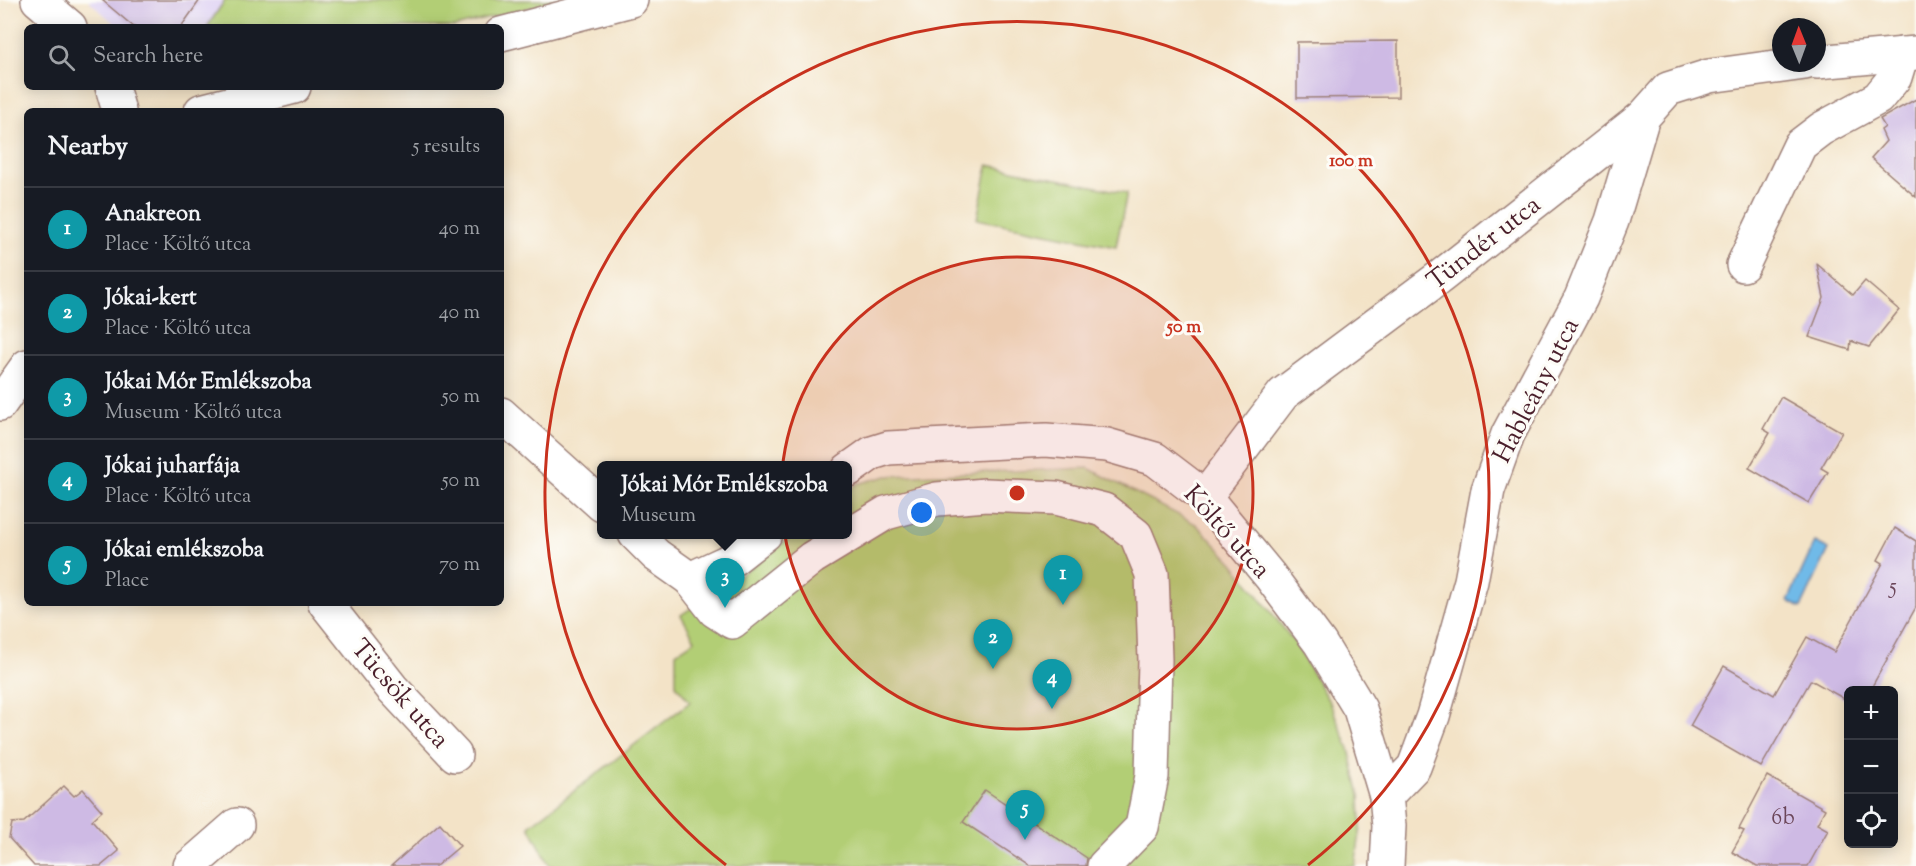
<!DOCTYPE html>
<html lang="en">
<head>
<meta charset="utf-8">
<style>
  body { margin:0; font-family:"Sorts Mill Goudy",serif; background:#242831; color:#f1f3f6 }
  .controls { position:absolute; right:18px; bottom:18px; display:grid; overflow:hidden; border-radius:9px; box-shadow:0 3px 15px #0003 }
  .controls button { width:54px; height:54px; display:grid; place-items:center; padding:0; border:0; border-bottom:2px solid #363941; background:#171b24; color:#f1f3f6; font:30px sans-serif }
  .compass { position:absolute; left:1772px; top:18px; width:54px; height:54px; border-radius:50%; background:#171b24; box-shadow:0 3px 15px #0003; rotate:359deg }
  .you { position:absolute; left:922px; top:513px; width:21px; height:21px; margin:-15px; border:4px solid #fff; border-radius:50%; background:#1a73e8; box-shadow:0 0 0 9px #1a73e833 }
  .badge { display:grid; place-items:center; width:39px; height:39px; border-radius:50%; background:#c8321e; color:#fff; font-size:20px; font-weight:700 }
  .pin { position:absolute; translate:-50% -50px; filter:drop-shadow(0 2px 3px #0008) }
  .pin::after { content:''; position:absolute; top:32px; width:21px; height:18px; background:inherit; clip-path:polygon(0 0,100% 0,50% 100%) }
  .popup { position:absolute; left:597px; top:461px; width:255px; height:78px; box-sizing:border-box; display:grid; place-content:center; border-radius:9px; background:#171b24; filter:drop-shadow(0 2px 4px #0005); font-size:20px; white-space:nowrap; color:#9ea1a6 }
  .popup b { font-size:22px; color:#f1f3f6 }
  .popup::after { content:''; position:absolute; left:50%; top:100%; margin-left:-12px; border:12px solid transparent; border-top-color:#171b24 }
  .list { margin:0; padding:0; list-style:none }
  h2 { display:flex; justify-content:space-between; align-items:center; height:78px; margin:0; padding:0 24px; font-size:26px }
  h2 small { font-size:20px; font-weight:400; color:#9ea1a6 }
  .list li { display:grid; grid-template-columns:39px 1fr auto; gap:18px; align-items:center; box-sizing:border-box; height:84px; padding:0 24px; border-top:2px solid #363941 }
  .list b { display:block; font-size:22px; white-space:nowrap }
  .list p { margin:0; font-size:20px; white-space:nowrap; color:#9ea1a6 }
  .list em { font-size:20px; font-style:normal; color:#9ea1a6 }
  .icon { flex:none; width:33px; height:33px; fill:none; stroke:currentColor; stroke-width:2; stroke-linecap:round; stroke-linejoin:round }
  .map { position:relative; flex:none; width:1916px; height:866px; overflow:hidden }
  .search { position:absolute; background:#171b24; box-shadow:0 3px 15px #0003; left:24px; top:24px; width:480px; height:66px; display:flex; align-items:center; gap:15px; box-sizing:border-box; padding:0 21px; border-radius:9px; color:#9ea1a6; font-size:22px }
  .panel { position:absolute; background:#171b24; box-shadow:0 3px 15px #0003; left:24px; top:108px; width:480px; height:498px; border-radius:9px }
  .map>svg:first-child { display:block }
  .built { fill:#e0d4f4 }
  .green { fill:#b2ce74; stroke:#7e7650; stroke-width:1.5 }
  .water { fill:#6fbae8; stroke:#5c6c8a; stroke-width:1.5 }
  .building { fill:#cebae4 }
  .lines { fill:none; stroke-linecap:round; stroke-linejoin:round }
  .minor-casing { stroke:#9e8179; stroke-width:36 }
  .minor { stroke:#fff; stroke-width:33 }
  .ring { fill:none; stroke:#c8321e; stroke-width:3 }
  .labels { text-anchor:middle; stroke-width:6; stroke-linejoin:round; paint-order:stroke }
  .number-label { font-size:22px; fill:#6b4659 }
  .street-label { font-size:26px; fill:#4a1f2b; stroke:#fdfcf7 }
  .centre { fill:#c8321e; stroke:#fdfcf7; stroke-width:3 }
  .ring-label { font-size:18px; text-anchor:middle; font-weight:bold; fill:#c8321e; stroke:#fdfcf7; stroke-width:6; stroke-linejoin:round; paint-order:stroke }
</style>
</head>
<body>
<div class="map">
<svg width="1916" height="866" viewBox="0 0 1916 866">
  <rect width="100%" height="100%" fill="#fdfcf7"/>
  <filter id="ink" filterUnits="userSpaceOnUse"><feTurbulence type="fractalNoise" baseFrequency=".0167" numOctaves="2"/><feDisplacementMap in="SourceGraphic" scale="12" xChannelSelector="R" yChannelSelector="G"/><feConvolveMatrix kernelMatrix="1 2 1 2 8 2 1 2 1" color-interpolation-filters="sRGB"/></filter>
  <filter id="wash" filterUnits="userSpaceOnUse"><feTurbulence type="fractalNoise" baseFrequency=".008" numOctaves="4" result="noise"/><feDisplacementMap in="SourceGraphic" scale="24" xChannelSelector="R" yChannelSelector="G"/><feGaussianBlur stdDeviation="1.35" result="paint"/><feColorMatrix in="noise" values="0 0 0 0 0 0 0 0 0 0 0 0 0 0 0 0 0 1.4 0 .05"/><feComposite in="paint" operator="in"/></filter>
  <g filter="url(#wash)">
    <rect width="100%" height="100%" fill="#f3e3c7"/>
    <polygon class="built" points="88,0 225,0 207,27 118,27"/>
    <g class="green">
      <polygon points="225,0 559,0 455,27 207,27"/>
      <polygon points="988,165 1127,193 1116,247 977,219"/>
      <polygon points="1088,468 1196,524 1233,563 1295,643 1331,705 1349,749 1360,795 1361,827 1355,866 550,866 529,826 690,702 676,685 676,653 695,640 681,615 752,567 793,535 848,534 848,491 857,484 887,476"/>
    </g>
    <polygon class="water" points="1815,542 1829,549 1801,608 1788,601"/>
    <g id="blocks">
      <g class="building">
        <polygon points="102,0 200,0 181,27 134,27"/>
        <polygon points="1398,41 1398,97 1297,98 1297,42"/>
        <polygon points="1916,99 1916,197 1871,158 1886,141 1881,130 1885,127 1880,119"/>
        <polygon points="1817,264 1853,295 1865,281 1899,310 1869,347 1851,341 1850,350 1809,337 1824,298"/>
        <polygon points="1781,397 1842,432 1821,468 1828,472 1809,503 1749,468 1770,433 1763,429"/>
        <polygon points="1895,528 1916,541 1916,607 1870,690 1848,690 1848,701 1811,680 1761,767 1690,726 1724,666 1774,695 1807,637 1834,652 1883,563 1878,560"/>
        <polygon points="1767,776 1825,809 1817,824 1828,830 1808,866 1757,866 1732,852 1744,831 1739,829"/>
        <polygon points="64,786 74,796 83,789 102,811 92,820 119,851 101,866 34,866 9,838 12,823 24,822"/>
        <polygon points="985,790 1087,858 1086,866 1030,866 963,822"/>
        <polygon points="440,823 460,846 436,866 391,866"/>
      </g>
    </g>
  </g>
  <g filter="url(#ink)">
    <use href="#blocks" fill-opacity="0" stroke="#9e8179" stroke-width="1.5"/>
    <g class="lines">
      <defs>
        <g id="minor">
          <polyline points="38,0 70,27"/>
          <polyline points="501,34 631,0"/>
          <polyline points="1817,62 1916,53"/>
          <polyline points="112,87 119,111"/>
          <polyline points="201,111 294,87"/>
          <polyline points="1743,265 1800,145 1821,129 1878,98 1895,77 1902,54"/>
          <polyline points="0,404 27,366"/>
          <polyline points="501,414 602,505"/>
          <polyline points="848,470 872,453 888,448 1046,440 1107,445 1155,459 1205,497 1270,576 1320,643 1360,709 1386,796 1389,826 1387,866"/>
          <polyline points="1205,497 1283,394 1440,277 1643,117 1668,89 1709,76 1805,63"/>
          <polyline points="635,534 656,555 690,579 733,559 765,534"/>
          <polyline points="690,579 715,611 732,622 812,558 886,513 937,499 986,495 1056,498 1104,510 1136,535 1152,574 1155,660 1152,776 1142,827 1104,866"/>
          <polyline points="325,603 392,688 455,755"/>
          <polyline points="1386,796 1414,767 1433,716 1471,581 1488,490 1508,434 1581,298 1612,221 1643,117"/>
          <polyline points="190,866 237,825"/>
        </g>
      </defs>
      <use href="#minor" class="minor-casing"/>
      <use href="#minor" class="minor"/>
    </g>
  </g>
  <circle cx="1017" cy="493" r="236" fill="#c8321e" fill-opacity=".12"/>
  <g class="ring">
    <circle cx="1017" cy="493" r="236"/>
    <path d="M726 865A472 472 0 1 1 1308 865"/>
  </g>
  <g class="labels">
    <g class="number-label">
      <text x="1893" y="593">5</text>
      <text x="1783" y="824">6b</text>
    </g>
    <g class="street-label">
      <text transform="translate(1483 242) rotate(-38)" y="9">Tündér utca</text>
      <text transform="translate(1535 390) rotate(-63)" y="9">Hableány utca</text>
      <text transform="translate(1228 531) rotate(48)" y="9">Költő utca</text>
      <text transform="translate(401 693) rotate(49)" y="9">Tücsök utca</text>
    </g>
  </g>
  <circle cx="1017" cy="493" r="9" class="centre"/>
  <g class="ring-label">
    <text x="1351" y="166">100 m</text>
    <text x="1184" y="332">50 m</text>
  </g>
</svg>
<div class="controls">
<button>+</button>
<button>−</button>
<button><svg class="icon" aria-label="locate" viewBox="0 0 24 24"><circle cx="12" cy="12" r="6"/><path d="M12 2v4M12 18v4M2 12h4M18 12h4"/></svg></button>
</div>
<svg class="compass" viewBox="-18 -18 36 36"><path d="M0-13l5 13h-10z" fill="#e53935"/><path d="M0 13l5-13h-10z" fill="#9ea1a6"/></svg>
<div class="you"></div>
<div class="pin badge" style="left:1063px;top:605px;background:#0f9aa8">1</div>
<div class="pin badge" style="left:993px;top:669px;background:#0f9aa8">2</div>
<div class="pin badge" style="left:725px;top:608px;background:#0f9aa8">3</div>
<div class="popup"><b>Jókai Mór Emlékszoba</b>Museum</div>
<div class="pin badge" style="left:1052px;top:709px;background:#0f9aa8">4</div>
<div class="pin badge" style="left:1025px;top:840px;background:#0f9aa8">5</div>
<div class="search"><svg class="icon" aria-label="search" viewBox="0 0 24 24"><circle cx="10" cy="10" r="6"/><path d="M15 15l6 6"/></svg>Search here</div>
<section class="panel">
<h2>Nearby<small>5 results</small></h2>
<ul class="list">
<li><span class="badge" style="background:#0f9aa8">1</span><div><b>Anakreon</b><p>Place · Költő utca</p></div><em>40 m</em></li>
<li><span class="badge" style="background:#0f9aa8">2</span><div><b>Jókai-kert</b><p>Place · Költő utca</p></div><em>40 m</em></li>
<li><span class="badge" style="background:#0f9aa8">3</span><div><b>Jókai Mór Emlékszoba</b><p>Museum · Költő utca</p></div><em>50 m</em></li>
<li><span class="badge" style="background:#0f9aa8">4</span><div><b>Jókai juharfája</b><p>Place · Költő utca</p></div><em>50 m</em></li>
<li><span class="badge" style="background:#0f9aa8">5</span><div><b>Jókai emlékszoba</b><p>Place</p></div><em>70 m</em></li>
</ul>
</section>
</div>
</body>
</html>
